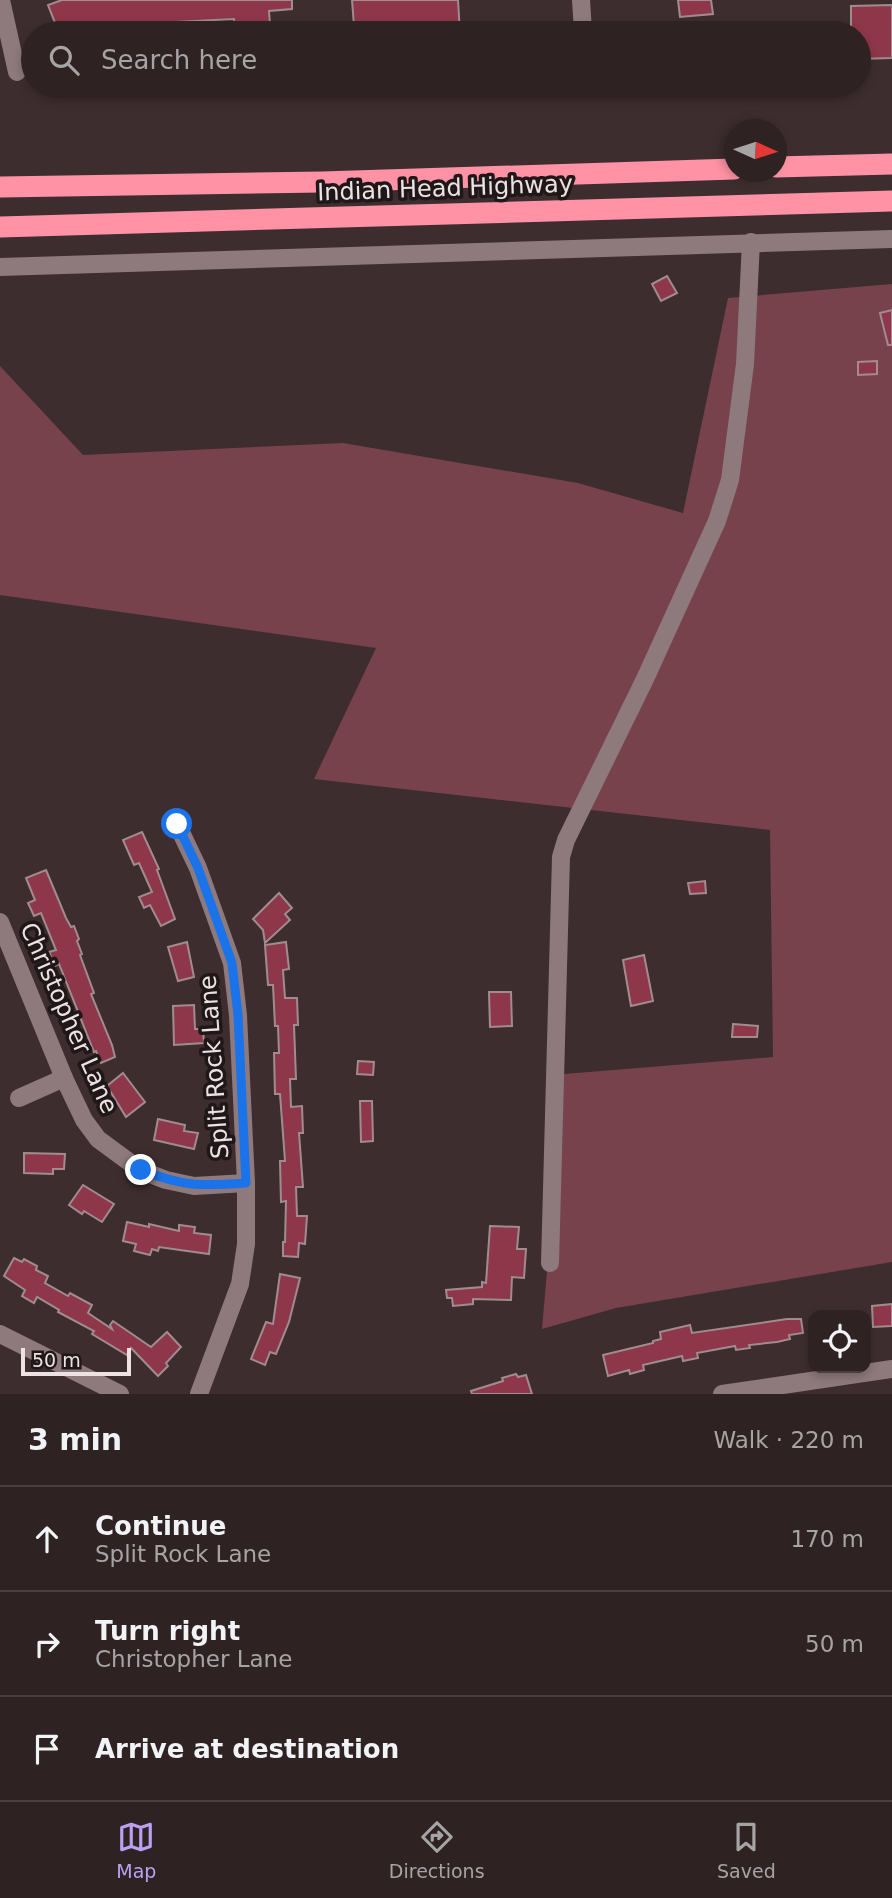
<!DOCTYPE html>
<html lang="en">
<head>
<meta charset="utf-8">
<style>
  body { margin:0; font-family:"DejaVu Sans",sans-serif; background:#3a2f30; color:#f1f3f6 }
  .controls { position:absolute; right:21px; bottom:21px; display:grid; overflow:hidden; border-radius:14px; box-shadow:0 4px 10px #0003 }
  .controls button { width:63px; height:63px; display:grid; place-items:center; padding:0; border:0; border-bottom:2px solid #493f41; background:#2e2223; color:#f1f3f6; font:35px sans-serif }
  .compass { position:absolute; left:724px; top:119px; width:63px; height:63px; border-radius:50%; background:#2e2223; box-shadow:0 4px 10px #0003; rotate:93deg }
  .scale { position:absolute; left:21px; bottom:18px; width:110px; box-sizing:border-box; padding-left:7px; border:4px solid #ede2e3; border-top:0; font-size:19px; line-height:24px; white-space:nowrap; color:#ede2e3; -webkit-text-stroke:5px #1f1718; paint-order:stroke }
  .stop { position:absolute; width:21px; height:21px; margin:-16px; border:5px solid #1a73e8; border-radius:50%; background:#fff }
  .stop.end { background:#1a73e8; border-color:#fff; box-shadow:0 2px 7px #0008 }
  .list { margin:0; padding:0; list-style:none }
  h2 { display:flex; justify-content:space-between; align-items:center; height:91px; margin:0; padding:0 28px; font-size:30px }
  h2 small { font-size:23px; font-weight:400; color:#a7a4a6 }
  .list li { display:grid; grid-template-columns:46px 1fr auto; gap:21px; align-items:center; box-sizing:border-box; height:105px; padding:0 28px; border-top:2px solid #493f41 }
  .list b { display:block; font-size:26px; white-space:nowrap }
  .list p { margin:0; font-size:23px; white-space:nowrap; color:#a7a4a6 }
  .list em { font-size:23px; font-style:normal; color:#a7a4a6 }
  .icon { flex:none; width:38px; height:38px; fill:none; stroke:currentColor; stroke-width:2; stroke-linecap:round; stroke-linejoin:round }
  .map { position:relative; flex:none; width:892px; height:1394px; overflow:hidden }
  .search { position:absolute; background:#2e2223; box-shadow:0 4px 10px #0003; left:21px; right:21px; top:21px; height:77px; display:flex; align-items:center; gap:18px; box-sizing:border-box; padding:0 24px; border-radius:38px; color:#a7a4a6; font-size:26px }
  .sheet { height:406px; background:#2e2223 }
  nav { display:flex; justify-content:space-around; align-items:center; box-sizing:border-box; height:98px; border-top:2px solid #493f41; background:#2e2223; font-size:19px; color:#a7a4a6 }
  nav a { display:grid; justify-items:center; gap:4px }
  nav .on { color:#bca0f2 }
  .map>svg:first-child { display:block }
  .green { fill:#77424b }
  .building { fill:#8e364a; stroke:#a08c8f; stroke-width:2 }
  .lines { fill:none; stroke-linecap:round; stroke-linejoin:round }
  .minor { stroke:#8e7a7c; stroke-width:18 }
  .highway { stroke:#ff92a5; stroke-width:21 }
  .route { stroke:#1a73e8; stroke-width:9 }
  .labels { text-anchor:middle; stroke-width:7; stroke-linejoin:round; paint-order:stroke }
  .street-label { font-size:24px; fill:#ede2e3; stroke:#1f1718 }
</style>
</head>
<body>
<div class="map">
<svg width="892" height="1394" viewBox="0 0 892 1394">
  <rect width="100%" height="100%" fill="#3d2d2f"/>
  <polygon class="green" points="892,284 892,1262 616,1308 542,1329 564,1074 773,1057 770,830 314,779 376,648 0,595 0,366 83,455 343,443 578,483 683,513 728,298"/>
  <g class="building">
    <polygon points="62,0 292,0 292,9 269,11 270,25 235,27 234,19 154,23 128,33 59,33 48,5"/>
    <polygon points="352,0 458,0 460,33 379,33 378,24 354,26"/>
    <polygon points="678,0 711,0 713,14 680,17"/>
    <polygon points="892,5 892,58 859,59 859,33 851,33 851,6"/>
    <polygon points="667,276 677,293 661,301 652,284"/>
    <polygon points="892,310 892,345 888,345 880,313"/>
    <polygon points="877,361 877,374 858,375 858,362"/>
    <polygon points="142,832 159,869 157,870 175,919 161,926 150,905 144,908 139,897 152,892 139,863 134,865 123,840"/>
    <polygon points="46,870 66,918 71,927 74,926 79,939 77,941 82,954 80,955 94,993 91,994 112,1045 115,1057 101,1063 96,1051 94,1052 59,964 55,966 49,952 56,950 41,913 34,916 28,903 35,900 26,878"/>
    <polygon points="705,881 706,893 690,894 688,883"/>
    <polygon points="279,893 292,908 285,914 290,920 265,943 263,930 253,919"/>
    <polygon points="187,942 194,977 178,981 168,947"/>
    <polygon points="286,942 289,969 283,970 285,998 297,998 298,1025 294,1025 296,1079 290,1079 291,1107 302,1106 303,1133 299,1133 303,1187 296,1187 297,1216 307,1216 305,1244 299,1243 298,1257 283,1256 283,1242 285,1242 286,1201 281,1202 280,1161 285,1161 280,1094 275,1094 274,1053 279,1053 278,1026 275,1026 273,985 268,985 265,945"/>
    <polygon points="644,955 653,1001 631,1006 623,960"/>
    <polygon points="489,992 511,992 512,1026 490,1027"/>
    <polygon points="194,1005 195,1029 203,1029 204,1043 174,1045 173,1006"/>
    <polygon points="733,1024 758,1026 757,1037 732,1037"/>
    <polygon points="358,1061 374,1062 373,1075 357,1074"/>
    <polygon points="123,1073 145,1102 126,1117 107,1086"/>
    <polygon points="360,1101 372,1101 373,1141 361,1142"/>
    <polygon points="158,1119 185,1125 184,1131 198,1133 194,1149 154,1140"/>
    <polygon points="24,1153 65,1154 64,1169 53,1169 53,1174 24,1173"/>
    <polygon points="83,1185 114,1204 102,1222 84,1211 82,1214 69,1205"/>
    <polygon points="127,1222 149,1227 149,1224 179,1231 179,1225 195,1227 194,1233 211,1235 209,1254 159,1247 158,1251 152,1249 150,1255 134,1251 136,1244 123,1241"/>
    <polygon points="490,1226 519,1227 517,1249 526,1249 524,1278 512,1277 511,1300 473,1299 473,1304 453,1306 452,1298 447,1298 446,1290 482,1287 482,1282 486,1283"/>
    <polygon points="14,1258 22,1262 24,1259 37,1266 36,1270 48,1276 45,1283 68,1296 70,1293 92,1305 88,1313 112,1329 110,1325 113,1321 151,1347 167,1332 181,1347 166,1363 168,1366 158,1376 131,1348 127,1355 92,1334 94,1331 58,1312 59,1310 37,1297 34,1303 22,1296 25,1290 4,1276"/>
    <polygon points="280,1274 300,1278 289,1322 276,1354 270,1352 265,1365 251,1359 266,1322 273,1324"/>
    <polygon points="892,1304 892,1326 873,1327 872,1306"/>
    <polygon points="787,1319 801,1319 803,1333 789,1335 790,1339 777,1342 749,1345 750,1348 736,1350 735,1346 697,1353 698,1358 683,1361 682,1356 643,1365 644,1370 630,1374 629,1370 608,1376 603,1355 653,1343 653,1341 661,1339 660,1332 690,1325 692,1333"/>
    <polygon points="516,1374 518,1377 526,1375 532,1394 472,1394 471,1391 503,1381 502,1378"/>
  </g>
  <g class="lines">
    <g class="minor">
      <polyline points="1,0 17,72"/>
      <polyline points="581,0 583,31"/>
      <polyline points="0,267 892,239"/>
      <polyline points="177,824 198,868 232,963 238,1015 246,1183 246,1244 240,1284 199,1394"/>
      <polyline points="0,922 64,1078 84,1120 98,1139 140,1170 166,1180 194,1186 246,1183"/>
      <polyline points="19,1098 64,1078"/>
      <polyline points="550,1263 561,857 566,840 645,679 717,521 730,480 745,364 751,242"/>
      <polyline points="0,1334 120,1394"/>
      <polyline points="722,1394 892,1369"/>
    </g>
    <g class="highway">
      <polyline points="776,167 892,164"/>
      <polyline points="0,187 322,182 734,169"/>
      <polyline points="0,227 892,201"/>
    </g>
  </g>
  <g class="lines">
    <path class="route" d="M141,1170C184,1187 201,1186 246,1183L238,1015L232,963L198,868L177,824"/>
  </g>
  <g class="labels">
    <g class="street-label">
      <text transform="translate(445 188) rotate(-2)" y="8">Indian Head Highway</text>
      <text transform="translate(69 1018) rotate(66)" y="8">Christopher Lane</text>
      <text transform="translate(214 1067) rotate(-94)" y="8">Split Rock Lane</text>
    </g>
  </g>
</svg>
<div class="controls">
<button><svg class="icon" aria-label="locate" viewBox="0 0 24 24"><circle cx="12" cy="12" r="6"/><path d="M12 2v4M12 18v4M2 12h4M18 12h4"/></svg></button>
</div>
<svg class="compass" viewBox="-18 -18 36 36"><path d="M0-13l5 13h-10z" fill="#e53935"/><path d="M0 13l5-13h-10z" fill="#a7a4a6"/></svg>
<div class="scale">50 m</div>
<div class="stop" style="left:177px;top:824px"></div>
<div class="stop end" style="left:141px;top:1170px"></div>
<div class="search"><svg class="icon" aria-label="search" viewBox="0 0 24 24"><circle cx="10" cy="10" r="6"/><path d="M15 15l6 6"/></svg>Search here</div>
</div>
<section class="sheet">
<h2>3 min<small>Walk · 220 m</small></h2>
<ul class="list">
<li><svg class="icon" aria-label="ahead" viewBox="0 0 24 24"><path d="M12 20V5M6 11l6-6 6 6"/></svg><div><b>Continue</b><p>Split Rock Lane</p></div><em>170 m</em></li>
<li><svg class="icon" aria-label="right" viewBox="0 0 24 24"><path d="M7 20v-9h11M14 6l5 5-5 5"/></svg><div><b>Turn right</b><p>Christopher Lane</p></div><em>50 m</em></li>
<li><svg class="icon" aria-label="arrive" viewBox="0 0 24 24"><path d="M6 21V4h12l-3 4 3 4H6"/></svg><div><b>Arrive at destination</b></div></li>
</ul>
</section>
<nav>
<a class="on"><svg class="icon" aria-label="map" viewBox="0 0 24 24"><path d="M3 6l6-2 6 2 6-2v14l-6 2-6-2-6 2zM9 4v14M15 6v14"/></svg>Map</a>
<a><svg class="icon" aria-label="directions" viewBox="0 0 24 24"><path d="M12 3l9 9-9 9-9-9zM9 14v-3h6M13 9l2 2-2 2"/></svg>Directions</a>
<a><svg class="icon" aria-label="saved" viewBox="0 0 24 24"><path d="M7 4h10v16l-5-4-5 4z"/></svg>Saved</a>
</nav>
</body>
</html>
